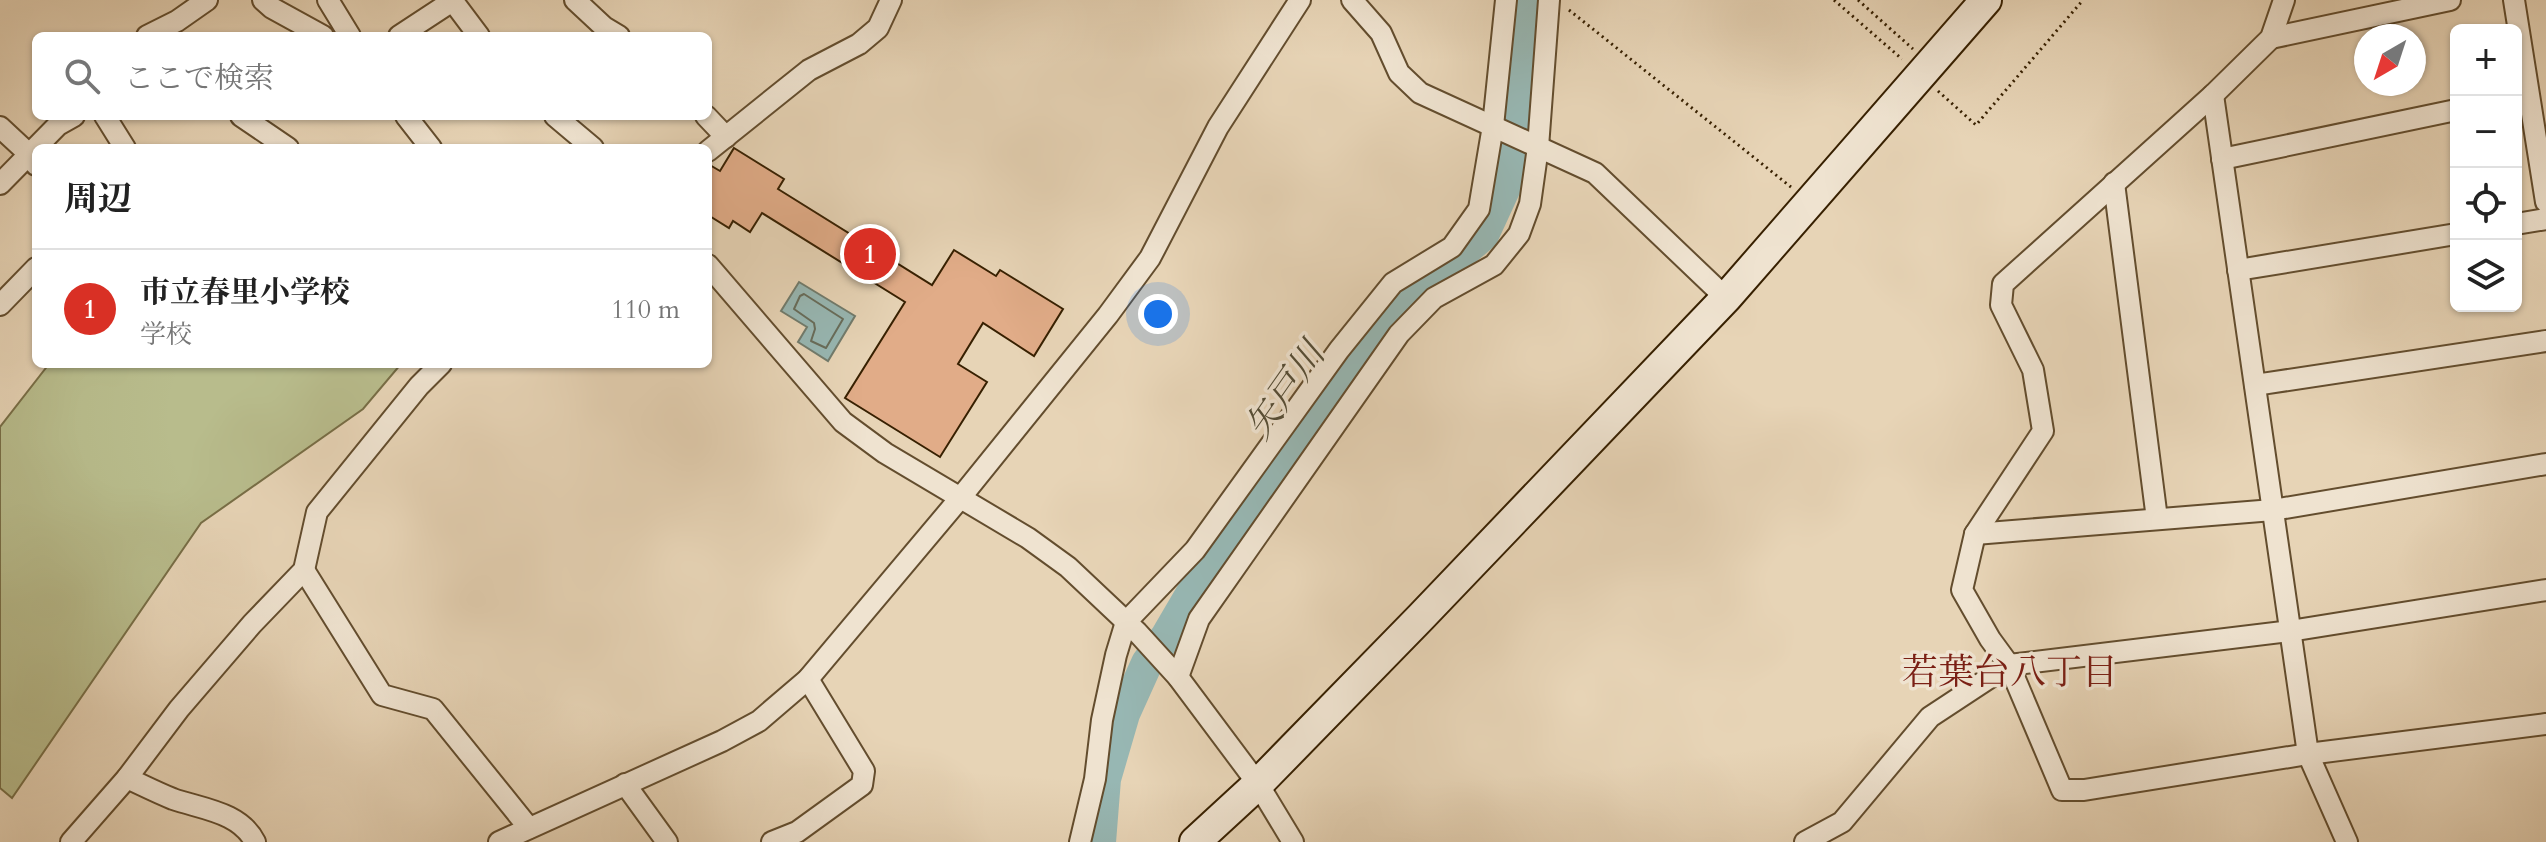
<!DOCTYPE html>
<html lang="ja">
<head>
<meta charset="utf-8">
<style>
  body { margin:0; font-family:Cardo,"Noto Serif JP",serif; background:#f6f6f6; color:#222 }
  .controls { position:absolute; right:24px; top:24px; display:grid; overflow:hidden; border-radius:12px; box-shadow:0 2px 6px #0004 }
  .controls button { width:72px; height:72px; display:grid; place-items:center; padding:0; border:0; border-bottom:2px solid #e0e0e0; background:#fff; color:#222; font:40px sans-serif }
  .compass { position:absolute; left:2354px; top:24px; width:72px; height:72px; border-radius:50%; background:#fff; box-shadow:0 2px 6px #0004; rotate:219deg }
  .you { position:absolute; left:1158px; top:314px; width:28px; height:28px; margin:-20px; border:6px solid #fff; border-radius:50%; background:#1a73e8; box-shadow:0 0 0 12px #1a73e833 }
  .badge { display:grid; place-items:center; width:52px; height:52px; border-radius:50%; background:#d93025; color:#fff; font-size:26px; font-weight:700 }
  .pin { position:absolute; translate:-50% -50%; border:4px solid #fff; box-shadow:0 2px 8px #0006 }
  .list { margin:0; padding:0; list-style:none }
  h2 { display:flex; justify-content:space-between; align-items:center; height:104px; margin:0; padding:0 32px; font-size:34px }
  h2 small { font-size:26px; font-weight:400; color:#767676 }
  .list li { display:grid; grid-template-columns:52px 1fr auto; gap:24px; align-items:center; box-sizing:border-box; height:120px; padding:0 32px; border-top:2px solid #e0e0e0 }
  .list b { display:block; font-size:30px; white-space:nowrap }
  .list p { margin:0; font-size:26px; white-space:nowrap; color:#767676 }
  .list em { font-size:26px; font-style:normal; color:#767676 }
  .icon { flex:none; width:44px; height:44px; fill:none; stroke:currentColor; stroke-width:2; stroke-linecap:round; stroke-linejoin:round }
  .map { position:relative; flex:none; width:2546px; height:842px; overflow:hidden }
  .search { position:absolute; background:#fff; box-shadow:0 2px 6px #0004; left:32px; top:32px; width:680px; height:88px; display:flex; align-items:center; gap:20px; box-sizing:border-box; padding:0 28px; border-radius:12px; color:#767676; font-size:30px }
  .panel { position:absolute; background:#fff; box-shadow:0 2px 6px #0004; left:32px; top:144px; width:680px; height:224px; border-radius:12px }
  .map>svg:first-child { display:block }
  .green { fill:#b8bc8c; stroke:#786e46; stroke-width:2 }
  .water { fill:#97b7b3; stroke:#717b6c; stroke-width:2 }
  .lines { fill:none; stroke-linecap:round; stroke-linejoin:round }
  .shore { stroke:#676c5a; stroke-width:2 }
  .river { stroke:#97b7b3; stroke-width:32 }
  .building { fill:#e1ac88; stroke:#372001; stroke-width:2 }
  .street-casing { stroke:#634d2e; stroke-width:24 }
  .secondary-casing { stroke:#372001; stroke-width:34 }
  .path { stroke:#372001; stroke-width:3; stroke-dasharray:2 4; stroke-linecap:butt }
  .street { stroke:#efe3d0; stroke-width:20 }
  .secondary { stroke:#efe3d0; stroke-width:30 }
  .labels { text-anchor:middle; stroke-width:7; stroke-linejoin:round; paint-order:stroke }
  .water-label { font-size:36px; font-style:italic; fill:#544d36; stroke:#efe3d0 }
  .neighbourhood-label { font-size:36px; fill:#7a1f14; stroke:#efe3d0 }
</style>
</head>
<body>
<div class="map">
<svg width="2546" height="842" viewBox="0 0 2546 842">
  <rect width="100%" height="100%" fill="#e7d4b6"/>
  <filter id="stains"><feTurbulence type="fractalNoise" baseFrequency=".0025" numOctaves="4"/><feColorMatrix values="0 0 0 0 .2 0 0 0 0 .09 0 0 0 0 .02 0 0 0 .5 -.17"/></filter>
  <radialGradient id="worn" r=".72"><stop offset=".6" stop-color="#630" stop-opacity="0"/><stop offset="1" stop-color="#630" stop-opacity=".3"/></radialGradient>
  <polygon class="green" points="49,364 401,364 363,409 201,523 12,798 0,788 0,427"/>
  <polygon class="water" points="799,282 855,316 828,361 798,342 807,327 781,311"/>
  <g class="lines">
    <polygon class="shore" points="804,294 843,319 826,348 811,341 815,329 814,323 794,309 800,296"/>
    <polyline class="river" points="1100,842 1105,779 1124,714 1147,663 1166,637 1207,567 1316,416 1401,293 1451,262 1483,235 1513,170 1526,0"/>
  </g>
  <polygon class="building" points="734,148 784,179 778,189 932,285 954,250 996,276 1000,270 1063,309 1034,356 983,323 958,364 987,382 940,457 845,398 905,302 762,213 750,232 733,221 729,228 708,215 708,164 720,171"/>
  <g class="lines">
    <defs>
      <g id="street">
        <polyline points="263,0 272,8 323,36"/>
        <polyline points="328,0 350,36"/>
        <polyline points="452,0 479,36"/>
        <polyline points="575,0 604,27 619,36"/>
        <polyline points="1352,0 1381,33 1399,73 1420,93 1595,173 1726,298"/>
        <polyline points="2284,0 2271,38 2213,95 2003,284 2001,305 2033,370 2043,431 1975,534 1962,590 1990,639 2009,665 2062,790 2084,790 2308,754 2546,724"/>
        <polyline points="2514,0 2546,202"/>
        <polyline points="147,36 177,21 207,0"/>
        <polyline points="399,36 454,0"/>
        <polyline points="2271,38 2450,0"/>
        <polyline points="2213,95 2308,754 2347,842"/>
        <polyline points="105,116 125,148"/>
        <polyline points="241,116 288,148"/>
        <polyline points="406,116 431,148"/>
        <polyline points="555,116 593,148"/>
        <polyline points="706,116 726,137"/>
        <polyline points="0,127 29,154 36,165"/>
        <polyline points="708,151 809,70 859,44 878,28 891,0"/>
        <polyline points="2222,159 2456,110"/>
        <polyline points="2114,183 2157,519"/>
        <polyline points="0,184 58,125 74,116"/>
        <polyline points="2516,224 2546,219"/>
        <polyline points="708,265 843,422 885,453 1028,538 1068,567 1137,632 1178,677 1258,784 1293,842"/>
        <polyline points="2238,270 2456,234"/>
        <polyline points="0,305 36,268"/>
        <polyline points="2255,385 2546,341"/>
        <polyline points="1975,534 2273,510 2546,464"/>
        <polyline points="304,570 382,695 433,709 529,828"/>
        <polyline points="1178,677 1199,619 1399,334 1434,298 1494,265 1519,234 1530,204 1538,147 1549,0"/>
        <path d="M127,778C142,785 158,793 173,799C202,809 240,812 255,842"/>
        <polyline points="625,784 667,842"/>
        <polyline points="71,842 127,778 179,709 252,624 304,570 317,512 419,386 441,364"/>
        <polyline points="499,842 722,741 759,721 808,679 961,497 1108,315 1150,258 1218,127 1300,0"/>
        <polyline points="772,842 797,832 862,785 864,771 808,679"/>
        <polyline points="1080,842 1095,779 1102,720 1116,655 1126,622 1195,550 1339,350 1393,283 1452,247 1479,209 1493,126 1506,0"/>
        <polyline points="1805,842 1842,822 1930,717 2009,665 2290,631 2546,590"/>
      </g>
      <polyline id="secondary" points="1195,842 1258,784 1421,617 1726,298 1986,0"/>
    </defs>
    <use href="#street" class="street-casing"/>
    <use href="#secondary" class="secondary-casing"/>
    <g class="path">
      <polyline points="1834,0 1902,59"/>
      <polyline points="1858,0 1913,49"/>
      <polyline points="1569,10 1791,187"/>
      <polyline points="1938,91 1976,125 2083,0"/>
    </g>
    <use href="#street" class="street"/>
    <use href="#secondary" class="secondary"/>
  </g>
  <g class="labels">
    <g class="water-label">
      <text transform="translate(1284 390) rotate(-55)" y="13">矢戸川</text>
    </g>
    <g class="neighbourhood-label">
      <text x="2010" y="684">若葉台八丁目</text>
    </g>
  </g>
  <rect width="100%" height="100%" filter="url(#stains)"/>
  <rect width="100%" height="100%" fill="url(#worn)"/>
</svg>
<div class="controls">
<button>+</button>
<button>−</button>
<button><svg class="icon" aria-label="locate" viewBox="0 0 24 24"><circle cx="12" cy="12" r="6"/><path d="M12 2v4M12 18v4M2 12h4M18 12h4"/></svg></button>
<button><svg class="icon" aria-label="layers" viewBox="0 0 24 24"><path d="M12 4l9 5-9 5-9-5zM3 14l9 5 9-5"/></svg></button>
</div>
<svg class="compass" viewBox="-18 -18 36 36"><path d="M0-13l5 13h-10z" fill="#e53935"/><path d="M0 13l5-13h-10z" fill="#767676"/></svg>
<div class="you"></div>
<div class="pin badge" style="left:870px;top:254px">1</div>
<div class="search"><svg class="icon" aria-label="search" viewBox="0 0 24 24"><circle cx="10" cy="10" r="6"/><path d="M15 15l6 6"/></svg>ここで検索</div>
<section class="panel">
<h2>周辺<small></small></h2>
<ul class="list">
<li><span class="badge">1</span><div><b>市立春里小学校</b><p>学校</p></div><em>110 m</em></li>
</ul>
</section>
</div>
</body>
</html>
